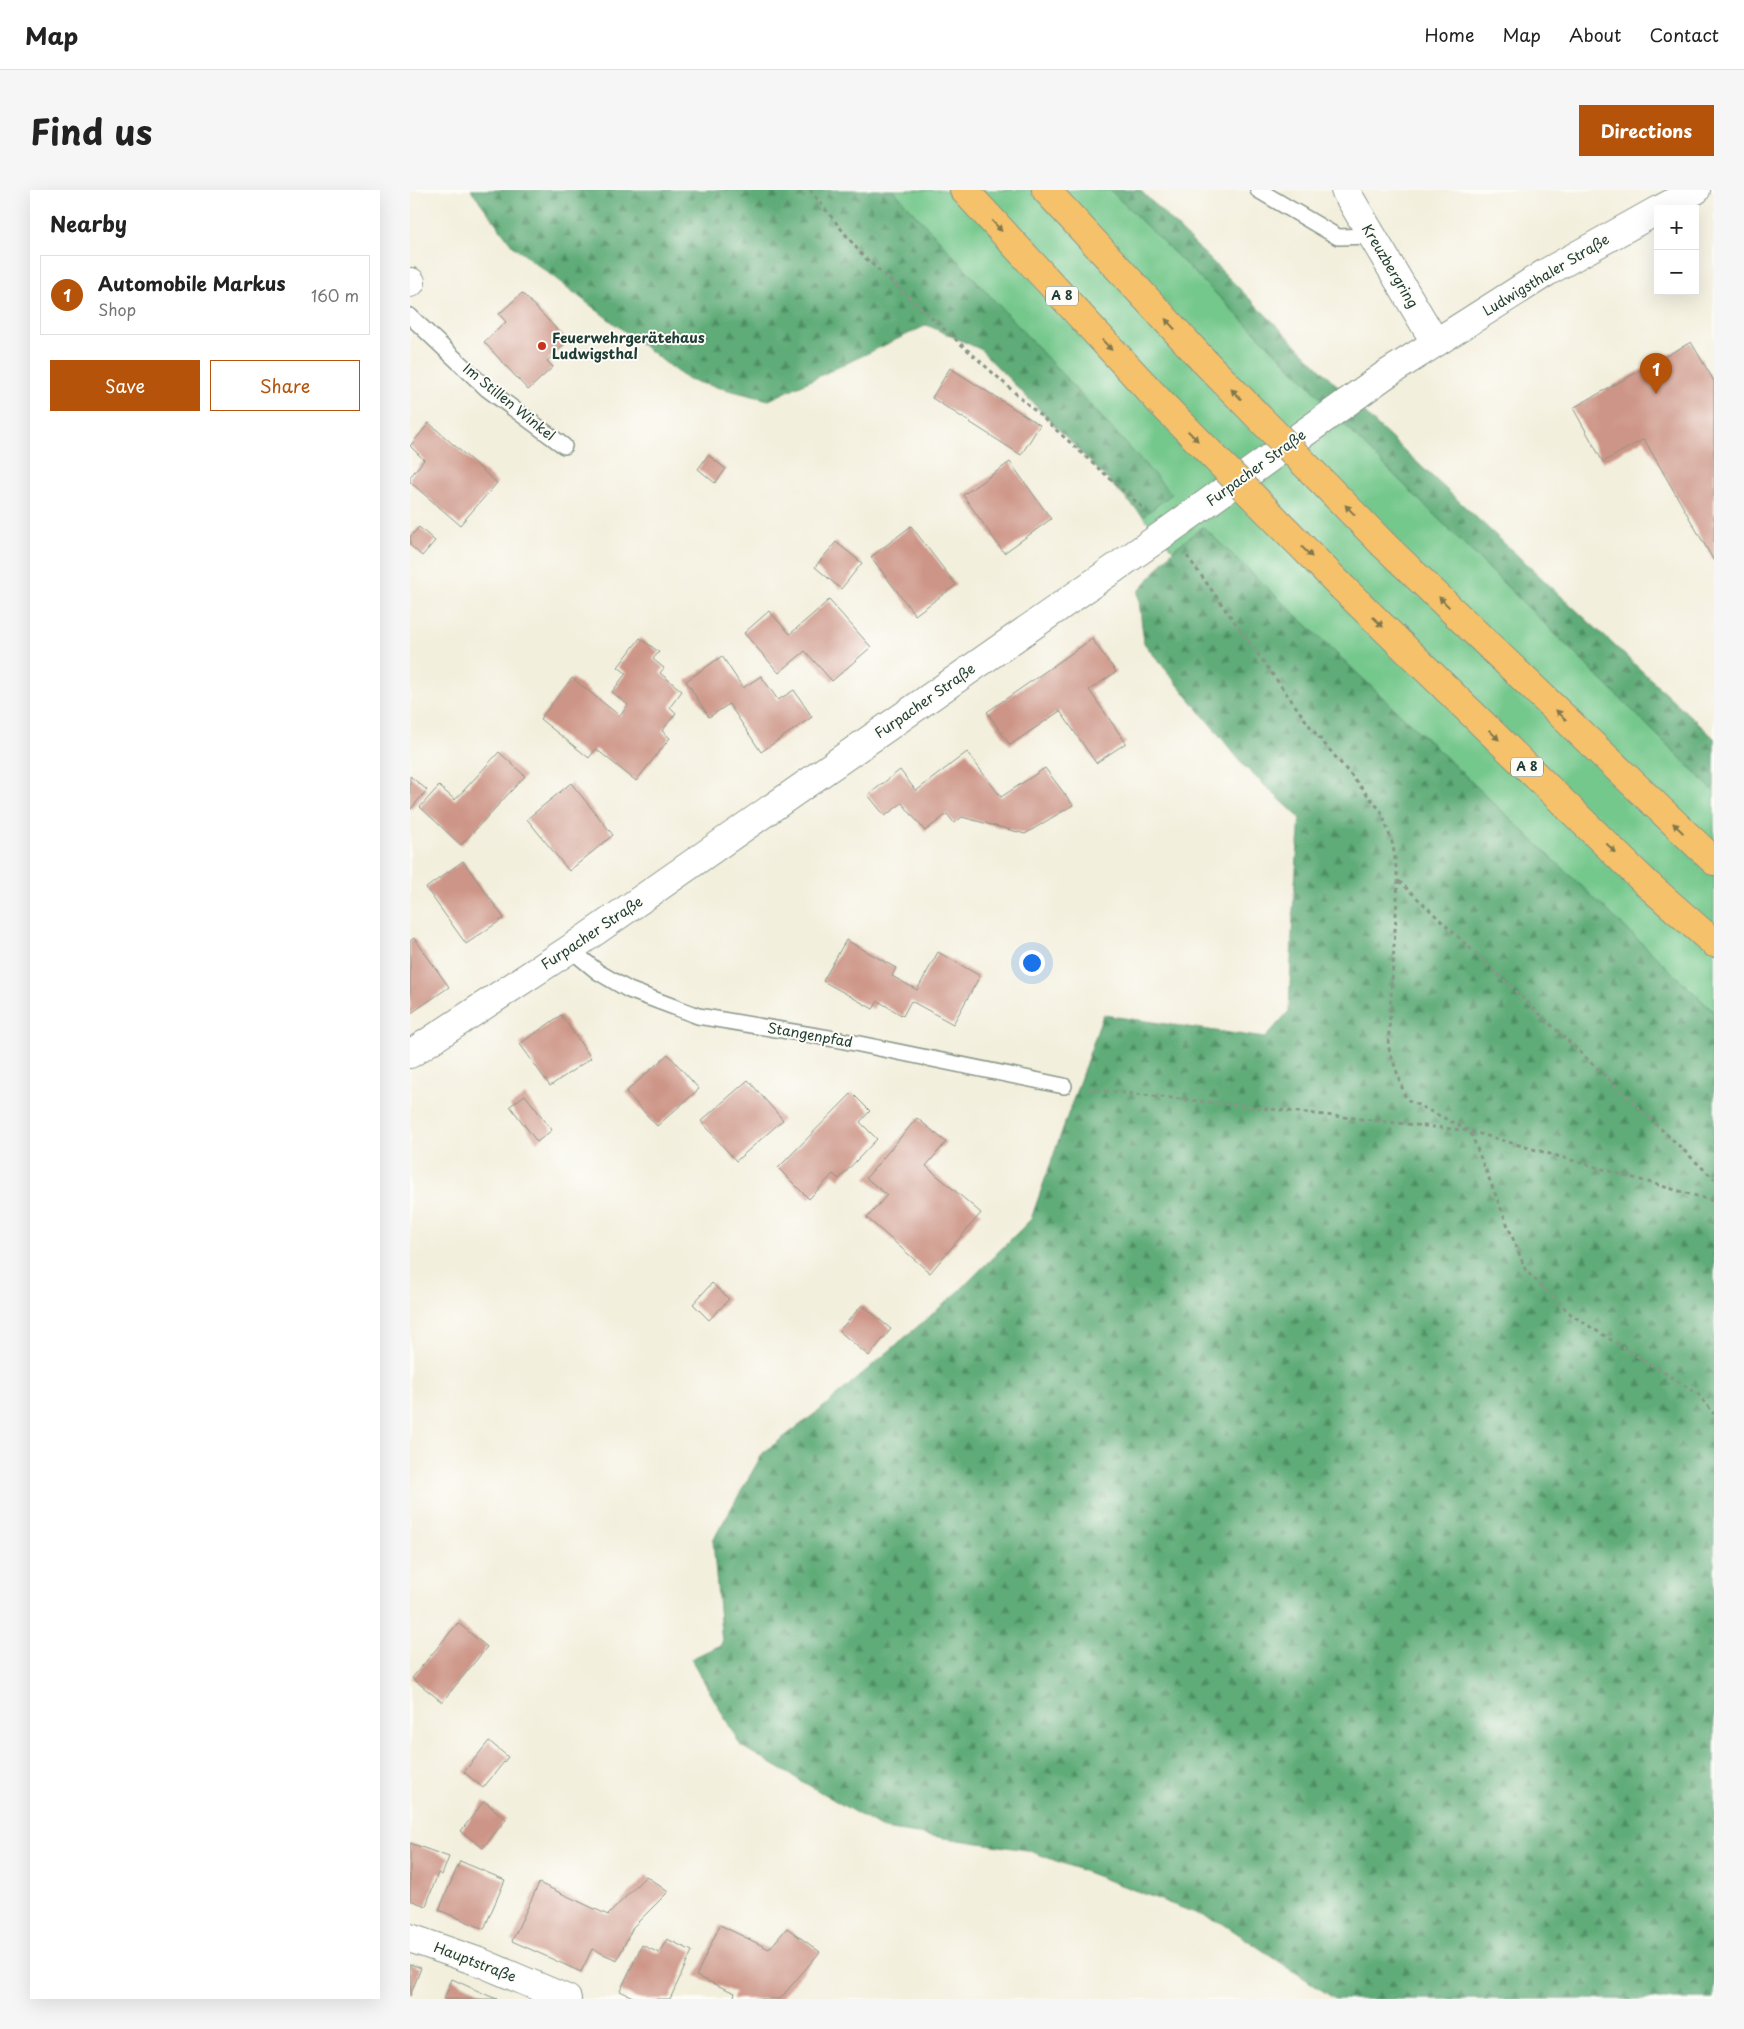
<!DOCTYPE html>
<html lang="en">
<head>
<meta charset="utf-8">
<style>
  body { margin:0; font-family:"Playpen Sans",sans-serif; background:#f6f6f6; color:#222 }
  .controls { position:absolute; right:15px; top:15px; display:grid; overflow:hidden; border-radius:0px; box-shadow:0 5px 20px #0002 }
  .controls button { width:45px; height:45px; display:grid; place-items:center; padding:0; border:0; border-bottom:1px solid #e0e0e0; background:#fff; color:#222; font:25px sans-serif }
  .you { position:absolute; left:621px; top:772px; width:18px; height:18px; margin:-12px; border:4px solid #fff; border-radius:50%; background:#1a73e8; box-shadow:0 0 0 8px #1a73e833 }
  .badge { display:grid; place-items:center; width:32px; height:32px; border-radius:50%; background:#b45309; color:#fff; font-size:16px; font-weight:700 }
  .pin { position:absolute; translate:-50% -41px; filter:drop-shadow(0 1px 2px #0008) }
  .pin::after { content:''; position:absolute; top:26px; width:18px; height:15px; background:inherit; clip-path:polygon(0 0,100% 0,50% 100%) }
  .list { margin:0; padding:0; list-style:none }
  h2 { display:flex; justify-content:space-between; align-items:center; height:65px; margin:0; padding:0 20px; font-size:21px }
  h2 small { font-size:16px; font-weight:400; color:#767676 }
  .list li { display:grid; grid-template-columns:32px 1fr auto; gap:15px; align-items:center; box-sizing:border-box; height:80px; margin:0 10px 10px; padding:0 10px; border:1px solid #e0e0e0; border-radius:0px }
  .list b { display:block; font-size:19px; white-space:nowrap }
  .list p { margin:0; font-size:16px; white-space:nowrap; color:#767676 }
  .list em { font-size:16px; font-style:normal; color:#767676 }
  .actions { display:flex; gap:10px; padding:15px 20px }
  .actions a { flex:1; padding:11px 0; border:1px solid #b45309; border-radius:0px; text-align:center; font-size:18px; color:#b45309 }
  .actions .main { background:#b45309; color:#fff }
  .map { position:relative; flex:none; width:1304px; height:1809px; overflow:hidden; border-radius:0px }
  header { display:flex; align-items:center; gap:30px; box-sizing:border-box; height:70px; padding:0 25px; background:#fff; border-bottom:1px solid #e0e0e0 }
  header strong { font-size:24px }
  nav { display:flex; gap:28px; margin-inline-start:auto; font-size:18px }
  .intro { display:flex; align-items:center; justify-content:space-between; box-sizing:border-box; height:120px; padding:0 30px }
  h1 { margin:0; font-size:35px }
  .button { padding:12px 22px; border-radius:0px; background:#b45309; color:#fff; font-size:18px; font-weight:700 }
  main { display:flex; gap:30px; padding:0 30px }
  aside { flex:1; background:#fff; border-radius:0px; box-shadow:0 5px 20px #0002 }
  .map>svg:first-child { display:block }
  .green { fill:#74c88c; stroke:#4a8260 }
  .forest { fill:url(#forest-firs); stroke:#3f7456 }
  .building { fill:#cd9587 }
  .lines { fill:none; stroke-linecap:round; stroke-linejoin:round }
  .service-casing { stroke:#899688; stroke-width:18 }
  .minor-casing { stroke:#899688; stroke-width:30 }
  .tertiary-casing { stroke:#899688; stroke-width:30 }
  .motorway-casing { stroke:#899688; stroke-width:30 }
  .path { stroke:#899688; stroke-width:3; stroke-dasharray:4 4; stroke-linecap:butt }
  .service { stroke:#fff; stroke-width:15 }
  .minor { stroke:#fff; stroke-width:28 }
  .tertiary { stroke:#fff; stroke-width:28 }
  .motorway { stroke:#f5c16b; stroke-width:28 }
  .motorway-bridge-casing { stroke:#899688; stroke-width:30; stroke-linecap:butt }
  .motorway-bridge { stroke:#f5c16b; stroke-width:28 }
  .oneway { fill:#7f784d }
  .poi-dot { fill:#c8321e; stroke:#fdfcf7; stroke-width:2 }
  .labels { text-anchor:middle; stroke-width:4; stroke-linejoin:round; paint-order:stroke }
  .shield { fill:#fdfcf7; stroke:#62766e; stroke-width:1 }
  .shield-label { font-size:12px; font-weight:bold; fill:#1f3d34 }
  .street-label { font-size:14px; fill:#1f3d34; stroke:#fdfcf7 }
  .poi-label { font-size:14px; font-weight:bold; fill:#1f3d34; stroke:#fdfcf7; text-anchor:start }
</style>
</head>
<body>
<header>
<strong>Map</strong>
<nav><a>Home</a><a>Map</a><a>About</a><a>Contact</a></nav>
</header>
<div class="intro"><h1>Find us</h1><a class="button">Directions</a></div>
<main>
<aside>
<h2>Nearby<small></small></h2>
<ul class="list">
<li><span class="badge">1</span><div><b>Automobile Markus</b><p>Shop</p></div><em>160 m</em></li>
</ul>
<div class="actions"><a class="main">Save</a><a>Share</a></div>
</aside>
<div class="map">
<svg width="1304" height="1809" viewBox="0 0 1304 1809">
  <defs>
    <pattern id="forest-firs" width="22" height="20" patternUnits="userSpaceOnUse" patternTransform="scale(1.25)"><rect width="22" height="20" fill="#5fac78"/><path d="M5 1l3.5 6h-7zM16 11l3.5 6h-7z" fill="#4e8d63"/></pattern>
  </defs>
  <rect width="100%" height="100%" fill="#fdfcf7"/>
  <filter id="ink" filterUnits="userSpaceOnUse"><feTurbulence type="fractalNoise" baseFrequency=".02" numOctaves="2"/><feDisplacementMap in="SourceGraphic" scale="10" xChannelSelector="R" yChannelSelector="G"/><feConvolveMatrix kernelMatrix="1 2 1 2 8 2 1 2 1" color-interpolation-filters="sRGB"/></filter>
  <filter id="wash" filterUnits="userSpaceOnUse"><feTurbulence type="fractalNoise" baseFrequency=".0096" numOctaves="4" result="noise"/><feDisplacementMap in="SourceGraphic" scale="20" xChannelSelector="R" yChannelSelector="G"/><feGaussianBlur stdDeviation="1.12" result="paint"/><feColorMatrix in="noise" values="0 0 0 0 0 0 0 0 0 0 0 0 0 0 0 0 0 1.4 0 .05"/><feComposite in="paint" operator="in"/></filter>
  <g filter="url(#wash)">
    <rect width="100%" height="100%" fill="#f3efdd"/>
    <polygon class="green" points="483,0 700,0 896,192 953,254 1304,601 1304,822 793,337 763,360 733,326 761,304"/>
    <g class="forest">
      <polygon points="61,0 483,0 762,304 733,326 570,159 517,135 359,210 278,190 103,56"/>
      <polygon points="700,0 730,0 970,238 1304,548 1304,601 953,254 896,192"/>
      <polygon points="793,337 1304,822 1304,1809 925,1809 812,1733 617,1660 474,1639 331,1556 281,1469 312,1454 303,1350 353,1263 411,1219 547,1103 621,1029 693,825 855,848 879,821 883,720 890,628 835,577 734,453 728,402 763,360"/>
    </g>
    <g id="blocks">
      <g class="building">
        <polygon points="112,103 158,151 137,171 143,177 118,200 74,152 96,132 89,124"/>
        <polygon points="1281,152 1304,191 1304,371 1234,249 1193,272 1163,218"/>
        <polygon points="540,178 630,235 611,265 522,208"/>
        <polygon points="19,233 87,293 50,335 0,292 0,287 14,270 0,256"/>
        <polygon points="298,265 316,279 305,293 288,279"/>
        <polygon points="600,272 641,329 594,363 553,305"/>
        <polygon points="501,336 546,395 505,425 461,367"/>
        <polygon points="9,337 25,351 12,366 0,355 0,347"/>
        <polygon points="426,352 452,373 431,399 405,377"/>
        <polygon points="419,410 461,457 422,491 395,461 369,483 334,443 359,421 380,444"/>
        <polygon points="230,448 249,462 243,469 254,478 250,483 272,501 260,517 266,523 252,541 260,548 226,591 186,559 179,568 130,529 162,488 210,526 218,515 202,502 216,483 208,477"/>
        <polygon points="682,449 706,482 679,500 716,553 686,573 650,521 600,555 577,522"/>
        <polygon points="312,466 333,498 351,486 368,510 384,500 402,527 351,562 319,514 299,527 276,491"/>
        <polygon points="89,562 115,586 51,655 10,617 29,596 45,610"/>
        <polygon points="557,562 591,607 635,578 663,615 615,644 552,627 544,633 537,624 515,641 492,613 475,626 458,605 490,580 506,601"/>
        <polygon points="0,586 17,600 0,620"/>
        <polygon points="161,593 203,645 159,681 117,629"/>
        <polygon points="53,671 94,728 56,754 16,698"/>
        <polygon points="4,748 39,797 0,824 0,751"/>
        <polygon points="436,750 486,778 482,786 507,800 528,762 570,786 543,834 501,811 493,826 468,811 463,819 413,791"/>
        <polygon points="151,825 181,868 140,896 110,854"/>
        <polygon points="258,864 289,899 247,936 216,902"/>
        <polygon points="338,890 373,930 326,971 291,931"/>
        <polygon points="442,903 460,921 450,932 467,949 429,989 423,984 399,1009 368,978"/>
        <polygon points="115,905 142,940 127,952 100,916"/>
        <polygon points="507,928 536,952 516,976 571,1023 520,1083 457,1028 477,1005 456,988"/>
        <polygon points="302,1093 319,1109 299,1130 283,1114"/>
        <polygon points="452,1115 481,1139 459,1166 429,1141"/>
        <polygon points="48,1433 77,1457 32,1512 2,1488"/>
        <polygon points="79,1551 98,1567 73,1598 54,1582"/>
        <polygon points="74,1611 96,1629 73,1658 51,1641"/>
        <polygon points="0,1653 39,1667 32,1685 28,1683 16,1716 0,1710"/>
        <polygon points="50,1671 95,1690 74,1739 29,1720"/>
        <polygon points="236,1686 258,1702 223,1737 207,1770 182,1759 171,1782 102,1751 129,1693 198,1725"/>
        <polygon points="310,1735 359,1759 377,1738 410,1762 370,1809 323,1809 325,1803 286,1786"/>
        <polygon points="257,1749 282,1761 260,1809 227,1809 210,1801 232,1755 249,1763"/>
        <polygon points="0,1774 11,1778 0,1806"/>
        <polygon points="42,1789 77,1805 87,1809 34,1809"/>
      </g>
    </g>
  </g>
  <g filter="url(#ink)">
    <use href="#blocks" fill-opacity="0" stroke="#899688" stroke-width="1"/>
    <g class="lines">
      <defs>
        <g id="service">
          <polyline points="848,0 928,47 964,46"/>
          <polyline points="0,126 77,199 154,256"/>
          <polyline points="160,759 188,782 219,800 288,826 425,849 654,896"/>
        </g>
        <g id="minor">
          <polyline points="935,0 1025,152"/>
          <polyline points="0,93 1,92"/>
          <polyline points="0,1748 72,1773 157,1809"/>
        </g>
        <g id="tertiary">
          <polyline points="1251,19 1286,0"/>
          <polyline points="0,864 160,759 758,341 975,185 1137,82 1248,20"/>
        </g>
        <g id="motorway">
          <polyline points="554,0 749,211"/>
          <polyline points="636,0 793,170"/>
          <polyline points="974,355 1304,671"/>
          <polyline points="933,398 1236,693 1304,753"/>
        </g>
      </defs>
      <use href="#service" class="service-casing"/>
      <use href="#minor" class="minor-casing"/>
      <use href="#tertiary" class="tertiary-casing"/>
      <use href="#motorway" class="motorway-casing"/>
      <g class="path">
        <polyline points="400,0 452,65 734,319"/>
        <polyline points="777,366 902,539 971,621 983,655 988,691 978,856 996,909 1060,941 1116,1081 1163,1126 1288,1204 1304,1224"/>
        <polyline points="989,691 1304,989"/>
        <polyline points="679,899 1060,941 1304,1011"/>
      </g>
      <use href="#service" class="service"/>
      <use href="#minor" class="minor"/>
      <use href="#tertiary" class="tertiary"/>
      <use href="#motorway" class="motorway"/>
      <defs>
        <g id="motorway-bridge">
          <polyline points="793,170 974,355"/>
          <polyline points="749,211 933,398"/>
        </g>
      </defs>
      <use href="#motorway-bridge" class="motorway-bridge-casing"/>
      <use href="#motorway-bridge" class="motorway-bridge"/>
    </g>
    <defs><path id="oneway-solid" d="M-6-.8H1V-3.2L6.5 0L1 3.2V.8H-6Z" transform="scale(1.25)"/></defs>
    <g class="oneway">
      <use href="#oneway-solid" transform="translate(587 36) rotate(47)"/>
      <use href="#oneway-solid" transform="translate(760 134) rotate(-133)"/>
      <use href="#oneway-solid" transform="translate(697 155) rotate(47)"/>
      <use href="#oneway-solid" transform="translate(826 204) rotate(-134)"/>
      <use href="#oneway-solid" transform="translate(783 246) rotate(45)"/>
      <use href="#oneway-solid" transform="translate(940 320) rotate(-134)"/>
      <use href="#oneway-solid" transform="translate(897 362) rotate(45)"/>
      <use href="#oneway-solid" transform="translate(1034 412) rotate(-136)"/>
      <use href="#oneway-solid" transform="translate(968 432) rotate(44)"/>
      <use href="#oneway-solid" transform="translate(1151 525) rotate(-136)"/>
      <use href="#oneway-solid" transform="translate(1084 545) rotate(44)"/>
      <use href="#oneway-solid" transform="translate(1268 638) rotate(-136)"/>
      <use href="#oneway-solid" transform="translate(1201 658) rotate(44)"/>
    </g>
  </g>
  <circle class="poi-dot" cx="132" cy="156" r="5"/>
  <g class="labels">
    <g class="shield">
      <rect x="636" y="96.5" width="32" height="19" rx="4"/>
      <rect x="1101" y="567.5" width="32" height="19" rx="4"/>
    </g>
    <g class="shield-label">
      <text x="652" y="110">A 8</text>
      <text x="1117" y="581">A 8</text>
    </g>
    <g class="street-label">
      <text transform="translate(980 76) rotate(59)" y="5">Kreuzbergring</text>
      <text transform="translate(1136 85) rotate(-31)" y="5">Ludwigsthaler Straße</text>
      <text transform="translate(99 212) rotate(39)" y="5">Im Stillen Winkel</text>
      <text transform="translate(846 278) rotate(-36)" y="5">Furpacher Straße</text>
      <text transform="translate(515 511) rotate(-35)" y="5">Furpacher Straße</text>
      <text transform="translate(182 743) rotate(-34)" y="5">Furpacher Straße</text>
      <text transform="translate(400 845) rotate(10)" y="5">Stangenpfad</text>
      <text transform="translate(65 1772) rotate(21)" y="5">Hauptstraße</text>
    </g>
    <g class="poi-label">
      <text x="142" y="153">Feuerwehrgerätehaus<tspan x="142" dy="16">Ludwigsthal</tspan></text>
    </g>
  </g>
</svg>
<div class="controls">
<button>+</button>
<button>−</button>
</div>
<div class="you"></div>
<div class="pin badge" style="left:1246px;top:204px">1</div>
</div>
</main>
</body>
</html>
